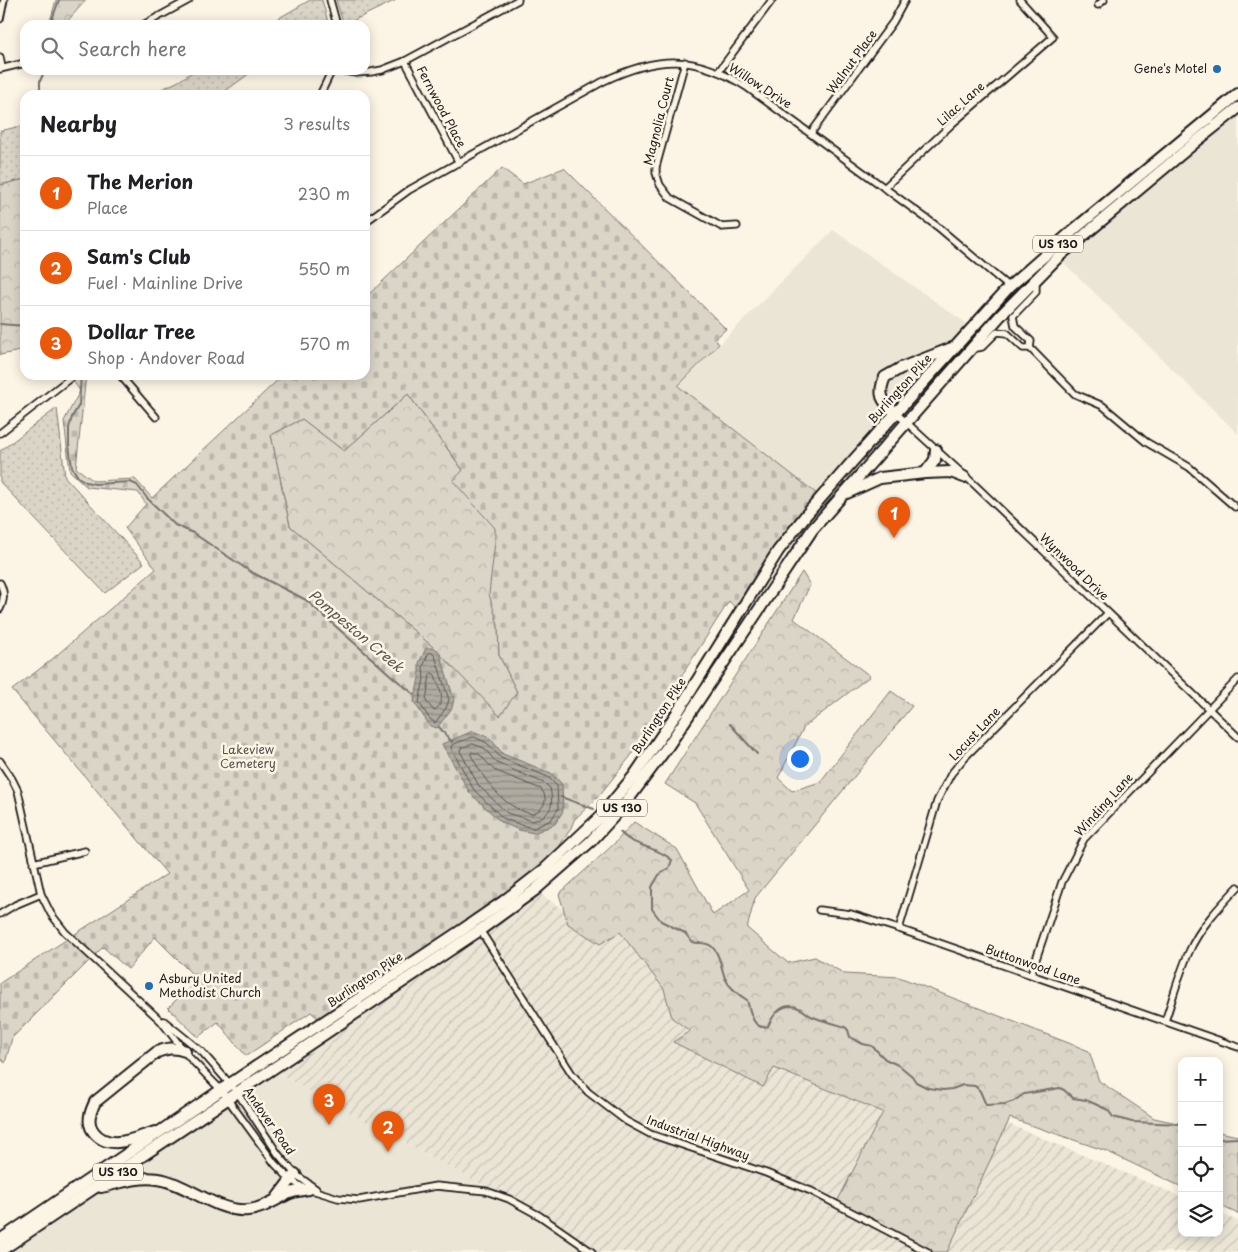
<!DOCTYPE html>
<html lang="en">
<head>
<meta charset="utf-8">
<style>
  body { margin:0; font-family:"Playpen Sans",sans-serif; background:#f2f2f2; color:#202124 }
  .controls { position:absolute; right:15px; bottom:15px; display:grid; overflow:hidden; border-radius:10px; box-shadow:0 2px 12px #0003 }
  .controls button { width:45px; height:45px; display:grid; place-items:center; padding:0; border:0; border-bottom:1px solid #e0e0e0; background:#fff; color:#202124; font:25px sans-serif }
  .you { position:absolute; left:799px; top:758px; width:18px; height:18px; margin:-12px; border:4px solid #fff; border-radius:50%; background:#1a73e8; box-shadow:0 0 0 8px #1a73e833 }
  .badge { display:grid; place-items:center; width:32px; height:32px; border-radius:50%; background:#ea580c; color:#fff; font-size:16px; font-weight:700 }
  .pin { position:absolute; translate:-50% -41px; filter:drop-shadow(0 1px 2px #0008) }
  .pin::after { content:''; position:absolute; top:26px; width:18px; height:15px; background:inherit; clip-path:polygon(0 0,100% 0,50% 100%) }
  .list { margin:0; padding:0; list-style:none }
  h2 { display:flex; justify-content:space-between; align-items:center; height:65px; margin:0; padding:0 20px; font-size:21px }
  h2 small { font-size:16px; font-weight:400; color:#757577 }
  .list li { display:grid; grid-template-columns:32px 1fr auto; gap:15px; align-items:center; box-sizing:border-box; height:75px; padding:0 20px; border-top:1px solid #e0e0e0 }
  .list b { display:block; font-size:19px; white-space:nowrap }
  .list p { margin:0; font-size:16px; white-space:nowrap; color:#757577 }
  .list em { font-size:16px; font-style:normal; color:#757577 }
  .icon { flex:none; width:28px; height:28px; fill:none; stroke:currentColor; stroke-width:2; stroke-linecap:round; stroke-linejoin:round }
  .map { position:relative; flex:none; width:1238px; height:1252px; overflow:hidden }
  .search { position:absolute; background:#fff; box-shadow:0 2px 12px #0003; left:20px; top:20px; width:350px; height:55px; display:flex; align-items:center; gap:12px; box-sizing:border-box; padding:0 18px; border-radius:15px; color:#757577; font-size:19px }
  .panel { position:absolute; background:#fff; box-shadow:0 2px 12px #0003; left:20px; top:90px; width:350px; height:290px; border-radius:15px }
  .map>svg:first-child { display:block }
  .built { fill:#ebe5d6 }
  .industrial { fill:url(#industrial-furrows) }
  .green { fill:url(#green-dots); stroke:#7c7872 }
  .forest { fill:url(#forest-crowns); stroke:#7c7872 }
  .cemetery { fill:url(#cemetery-stones); stroke:#7c7872; fill-rule:evenodd }
  .water { fill:url(#water-rules); stroke:#75726c }
  .lines { fill:none; stroke-linecap:round; stroke-linejoin:round }
  .shore { stroke:#575551; stroke-width:1 }
  .stream { stroke:#75726c; stroke-width:2 }
  .minor-casing { stroke:#1c1c1c; stroke-width:9 }
  .trunk-casing { stroke:#1c1c1c; stroke-width:14 }
  .minor { stroke:#fcf5e5; stroke-width:5.5 }
  .trunk { stroke:#fcf5e5; stroke-width:10 }
  .poi-dot { fill:#1f6fb2; stroke:#fcf5e5; stroke-width:2 }
  .labels { text-anchor:middle; stroke-width:5; stroke-linejoin:round; paint-order:stroke }
  .shield { fill:#fcf5e5; stroke:#5f5d58; stroke-width:1 }
  .shield-label { font-size:11px; font-weight:bold; fill:#1c1c1c }
  .street-label { font-size:12px; fill:#1c1c1c; stroke:#fcf5e5 }
  .poi-label { font-size:12px; fill:#1c1c1c; stroke:#fcf5e5; text-anchor:end }
  .park-label { font-size:12px; fill:#555450; stroke:#fcf5e5 }
  .water-label { font-size:14px; font-style:italic; fill:#575551; stroke:#fcf5e5 }
</style>
</head>
<body>
<div class="map">
<svg width="1238" height="1252" viewBox="0 0 1238 1252">
  <defs>
    <pattern id="industrial-furrows" width="10" height="10" patternUnits="userSpaceOnUse" patternTransform="scale(1.25)"><rect width="10" height="10" fill="#ebe5d6"/><path d="M-1 1l2-2M0 10L10 0M9 11l2-2" fill="none" stroke="#c9c4b7"/></pattern>
    <pattern id="green-dots" width="8" height="8" patternUnits="userSpaceOnUse" patternTransform="scale(1.25)"><rect width="8" height="8" fill="#dbd5c8"/><path d="M2 2h.1M6 6h.1" fill="none" stroke="#bbb6ab" stroke-width="1.8" stroke-linecap="round"/></pattern>
    <pattern id="forest-crowns" width="20" height="18" patternUnits="userSpaceOnUse" patternTransform="scale(1.25)"><rect width="20" height="18" fill="#dbd5c8"/><path d="M2 6a3 3 0 1 1 6 0M12 15a3 3 0 1 1 6 0" fill="none" stroke="#bbb6ab"/></pattern>
    <pattern id="cemetery-stones" width="16" height="16" patternUnits="userSpaceOnUse" patternTransform="scale(1.25)"><rect width="16" height="16" fill="#dbd5c8"/><path d="M2 7V4a2 2 0 0 1 4 0v3zM10 15v-3a2 2 0 0 1 4 0v3z" fill="#bbb6ab"/></pattern>
    <pattern id="water-rules" width="6" height="5" patternUnits="userSpaceOnUse" patternTransform="scale(1.25)"><rect width="6" height="5" fill="#b0aba1"/><path d="M0 2.5h6" fill="none" stroke="#8e8a82"/></pattern>
  </defs>
  <rect width="100%" height="100%" fill="#fcf5e5"/>
  <filter id="ink" filterUnits="userSpaceOnUse"><feTurbulence type="fractalNoise" baseFrequency=".02" numOctaves="2"/><feDisplacementMap in="SourceGraphic" scale="10" xChannelSelector="R" yChannelSelector="G"/><feConvolveMatrix kernelMatrix="1 2 1 2 8 2 1 2 1" color-interpolation-filters="sRGB"/></filter>
  <g filter="url(#ink)">
    <g class="built">
      <polygon points="1238,108 1238,434 1058,257"/>
      <polygon points="833,230 973,328 821,497 678,386"/>
      <polygon points="271,1070 540,1216 592,1252 0,1252"/>
    </g>
    <polygon class="industrial" points="535,890 606,940 620,932 664,989 671,1013 676,1021 690,1031 686,1034 768,1077 774,1068 876,1110 961,1104 1182,1197 1182,1233 1219,1233 1219,1213 1238,1221 1238,1252 592,1252 540,1216 271,1070"/>
    <g class="green">
      <polygon points="310,0 322,0 328,22 324,25 267,25"/>
      <polygon points="336,0 396,0 344,25"/>
      <polygon points="195,70 254,70 220,95 149,95 179,81"/>
      <polygon points="25,125 25,179 0,185 0,131"/>
      <polygon points="57,408 65,477 144,563 105,593 0,482 0,451"/>
    </g>
    <g class="forest">
      <polygon points="56,0 86,0 64,25 49,25"/>
      <polygon points="25,179 25,350 0,355 0,185"/>
      <polygon points="408,394 495,515 499,655 521,700 506,723 433,647 290,526 271,435 302,419 344,451"/>
      <polygon points="802,572 810,585 794,619 870,676 804,727 778,778 792,791 820,782 891,691 912,706 755,898 747,928 788,963 815,957 845,974 899,977 1089,1051 1099,1081 1154,1118 1182,1124 1182,1187 1106,1151 1010,1118 947,1252 933,1252 837,1202 883,1112 774,1068 763,1087 673,1042 690,1031 672,1018 664,989 620,932 600,944 568,924 559,894 614,844 634,822 677,849 713,915 749,890 695,803 665,784"/>
      <polygon points="1219,1132 1238,1136 1238,1214 1219,1205"/>
    </g>
    <path class="cemetery" d="M502,168L523,184L564,168L726,329L715,339L719,344L678,386L821,497L739,612L729,601L630,757L597,798L574,820L571,828L545,869L323,1023L311,1012L246,1056L218,1022L198,1037L168,1008L197,979L155,937L128,969L103,947L12,1038L5,1063L0,1058V983L167,874L12,690L50,661L156,569L125,528L146,504L138,492L87,487L70,471L64,421L80,391L72,379L77,375H86L76,468L94,481L135,479L152,498L283,375H365V298ZM408,394L463,470L453,481L495,528V542L489,594L498,625L499,655L517,692L500,716L433,647L290,526L271,435L302,419L344,451Z"/>
    <g class="water">
      <polygon points="426,648 433,648 438,650 440,654 454,699 452,708 437,728 430,726 414,702 419,678 419,663"/>
      <polygon points="473,731 490,738 503,754 551,773 562,784 563,811 555,824 534,833 519,830 501,822 470,793 442,744"/>
    </g>
    <g class="lines">
      <g class="shore">
        <polygon points="431,652 435,656 449,700 446,708 435,723 429,718 419,702 424,679 423,667 428,654"/>
        <path d="M432,673L435,675C439,689 448,700 434,711L426,701L430,675Z"/>
        <polygon points="474,737 487,743 501,758 548,777 557,786 558,809 551,820 534,828 521,825 503,818 474,790 451,748 452,745"/>
        <path d="M473,744L484,748L497,763L544,783L550,788C554,808 551,814 533,821L507,813L479,786L460,751L461,748Z"/>
        <path d="M472,752L479,754L494,770L541,789C550,800 543,810 532,814C502,807 485,781 471,755Z"/>
      </g>
      <g class="stream">
        <polyline points="50,25 59,0"/>
        <polyline points="40,95 40,81 45,70"/>
        <polyline points="0,324 25,326"/>
        <polyline points="81,375 79,405 72,417 69,428 69,445 72,467 78,477 86,482 95,484 130,482 137,485 147,498 175,525 193,533 251,572 306,600 394,678 415,695"/>
        <polyline points="730,724 757,754"/>
        <polyline points="439,727 452,742"/>
        <polyline points="561,797 594,809"/>
        <path d="M620,832C633,847 657,846 672,860L669,868L659,875L652,887V909L661,921L685,933L692,942C699,944 706,942 711,946C720,953 721,968 725,978C729,987 739,995 747,1000C750,1010 753,1032 768,1026C774,1013 784,1000 801,1009C805,1011 807,1014 811,1016C822,1021 834,1023 845,1027L848,1030L850,1037L863,1044L872,1046L885,1059L900,1066L912,1076L916,1082L928,1088L943,1090L952,1089L963,1085L975,1086L980,1091L986,1105L1005,1104L1014,1101L1024,1094L1060,1088L1064,1090L1073,1098L1086,1100L1104,1108L1108,1110L1113,1117L1132,1122L1182,1124"/>
        <polyline points="1219,1139 1238,1138"/>
      </g>
      <defs>
        <g id="minor">
          <polyline points="330,0 337,25"/>
          <polyline points="1098,5 1104,0"/>
          <polyline points="0,19 4,0"/>
          <polyline points="143,25 189,0"/>
          <polyline points="0,57 2,68"/>
          <polyline points="405,61 459,163"/>
          <polyline points="685,62 656,167 656,173 660,185 670,198 722,227 737,226"/>
          <polyline points="0,69 25,63"/>
          <polyline points="338,70 356,73 371,72 382,70 405,61 518,0"/>
          <polyline points="719,71 772,0"/>
          <polyline points="320,95 332,70"/>
          <polyline points="811,133 893,22 905,0"/>
          <polyline points="884,188 953,123 1053,37 1020,0"/>
          <path d="M365,222L409,190L602,82C658,55 695,54 748,88L938,227L1009,287"/>
          <polyline points="1036,280 1036,292 1013,316 1015,326 1031,341 1030,348 1075,394 1103,406 1146,442 1189,467 1235,507"/>
          <polyline points="972,349 982,347 997,332 1007,333 1023,348 1030,348"/>
          <polyline points="120,375 156,417"/>
          <polyline points="896,413 976,486 1238,737"/>
          <polyline points="0,433 74,375"/>
          <path d="M0,583C5,593 4,600 0,609"/>
          <polyline points="0,761 12,779 18,791 41,894 51,914 65,932 161,1021 188,1056 221,1090 275,1164 291,1180 302,1187 338,1198 359,1200 436,1186 486,1191 509,1199 540,1216 592,1252"/>
          <polyline points="33,863 85,851"/>
          <polyline points="819,910 851,914 899,929 1238,1047"/>
          <polyline points="0,914 15,905 41,894"/>
          <polyline points="899,929 937,801 951,774 965,757 1108,613"/>
          <polyline points="480,930 572,1074 588,1092 626,1121 650,1134 766,1173 811,1191 928,1252"/>
          <polyline points="1031,974 1062,882 1084,839 1238,679"/>
          <polyline points="164,1021 202,1052 237,1092 278,1154 295,1174 316,1189"/>
          <path d="M1165,1021C1173,998 1179,974 1189,952C1200,927 1219,907 1238,887"/>
        </g>
        <g id="trunk">
          <path d="M896,413C882,401 877,395 885,377L901,368L952,348"/>
          <polyline points="925,473 951,472 964,477"/>
          <polyline points="847,493 880,478 925,473 935,460 936,450"/>
          <path d="M155,1132C136,1138 108,1152 93,1131C86,1121 91,1111 95,1102L157,1052C168,1048 174,1047 185,1051"/>
          <path d="M101,1187C119,1183 139,1176 158,1179C187,1183 217,1213 248,1210C263,1209 276,1199 290,1193C296,1191 303,1190 309,1189"/>
          <polyline points="277,1198 295,1174"/>
          <polyline points="0,1240 230,1084 462,930 504,901 545,869 601,816 634,776 677,713 778,551 806,515 852,462 1009,287 1076,228 1238,94"/>
          <polyline points="0,1251 480,930 535,890 591,841 624,805 668,746 812,530 1000,316 1058,257 1198,140 1238,108"/>
        </g>
      </defs>
      <use href="#minor" class="minor-casing"/>
      <use href="#trunk" class="trunk-casing"/>
      <use href="#minor" class="minor"/>
      <use href="#trunk" class="trunk"/>
    </g>
  </g>
  <g class="poi-dot">
    <circle cx="1217" cy="69" r="5"/>
    <circle cx="149" cy="986" r="5"/>
  </g>
  <g class="labels">
    <g class="shield">
      <rect x="1033" y="235.5" width="50" height="17" rx="4"/>
      <rect x="597" y="799.5" width="50" height="17" rx="4"/>
      <rect x="93" y="1163.5" width="50" height="17" rx="4"/>
    </g>
    <g class="shield-label">
      <text x="1058" y="248">US 130</text>
      <text x="622" y="812">US 130</text>
      <text x="118" y="1176">US 130</text>
    </g>
    <g class="street-label">
      <text transform="translate(852 62) rotate(-54)" y="4">Walnut Place</text>
      <text transform="translate(760 86) rotate(33)" y="4">Willow Drive</text>
      <text transform="translate(961 104) rotate(-42)" y="4">Lilac Lane</text>
      <text transform="translate(441 107) rotate(62)" y="4">Fernwood Place</text>
      <text transform="translate(659 121) rotate(-76)" y="4">Magnolia Court</text>
      <text transform="translate(900 389) rotate(-48)" y="4">Burlington Pike</text>
      <text transform="translate(1074 567) rotate(44)" y="4">Wynwood Drive</text>
      <text transform="translate(659 716) rotate(-57)" y="4">Burlington Pike</text>
      <text transform="translate(975 734) rotate(-47)" y="4">Locust Lane</text>
      <text transform="translate(1104 805) rotate(-48)" y="4">Winding Lane</text>
      <text transform="translate(1033 965) rotate(19)" y="4">Buttonwood Lane</text>
      <text transform="translate(365 980) rotate(-34)" y="4">Burlington Pike</text>
      <text transform="translate(269 1121) rotate(55)" y="4">Andover Road</text>
      <text transform="translate(698 1138) rotate(20)" y="4">Industrial Highway</text>
    </g>
    <g class="poi-label">
      <text x="1207" y="73">Gene's Motel</text>
      <text x="159" y="983" text-anchor="start">Asbury United<tspan x="159" dy="14">Methodist Church</tspan></text>
    </g>
    <g class="park-label">
      <text x="248" y="754">Lakeview<tspan x="248" dy="14">Cemetery</tspan></text>
    </g>
    <g class="water-label">
      <text transform="translate(356 631) rotate(40)" y="5">Pompeston Creek</text>
    </g>
  </g>
</svg>
<div class="controls">
<button>+</button>
<button>−</button>
<button><svg class="icon" aria-label="locate" viewBox="0 0 24 24"><circle cx="12" cy="12" r="6"/><path d="M12 2v4M12 18v4M2 12h4M18 12h4"/></svg></button>
<button><svg class="icon" aria-label="layers" viewBox="0 0 24 24"><path d="M12 4l9 5-9 5-9-5zM3 14l9 5 9-5"/></svg></button>
</div>
<div class="you"></div>
<div class="pin badge" style="left:894px;top:538px">1</div>
<div class="pin badge" style="left:388px;top:1152px">2</div>
<div class="pin badge" style="left:329px;top:1125px">3</div>
<div class="search"><svg class="icon" aria-label="search" viewBox="0 0 24 24"><circle cx="10" cy="10" r="6"/><path d="M15 15l6 6"/></svg>Search here</div>
<section class="panel">
<h2>Nearby<small>3 results</small></h2>
<ul class="list">
<li><span class="badge">1</span><div><b>The Merion</b><p>Place</p></div><em>230 m</em></li>
<li><span class="badge">2</span><div><b>Sam's Club</b><p>Fuel · Mainline Drive</p></div><em>550 m</em></li>
<li><span class="badge">3</span><div><b>Dollar Tree</b><p>Shop · Andover Road</p></div><em>570 m</em></li>
</ul>
</section>
</div>
</body>
</html>
